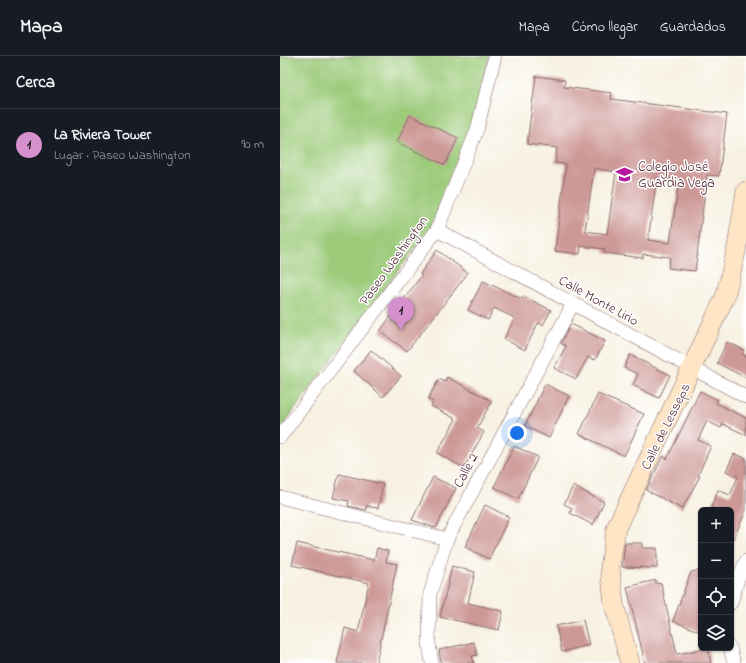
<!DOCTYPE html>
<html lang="es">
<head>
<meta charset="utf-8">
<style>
  body { margin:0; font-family:"Indie Flower",sans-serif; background:#242831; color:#f1f3f6 }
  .controls { position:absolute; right:12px; bottom:12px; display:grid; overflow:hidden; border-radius:6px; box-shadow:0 1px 3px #0004 }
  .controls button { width:36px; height:36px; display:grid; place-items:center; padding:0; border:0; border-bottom:1px solid #363941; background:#171b24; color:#f1f3f6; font:20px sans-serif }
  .you { position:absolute; left:237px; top:377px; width:14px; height:14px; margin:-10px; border:3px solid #fff; border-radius:50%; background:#1a73e8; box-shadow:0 0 0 6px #1a73e833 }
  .badge { display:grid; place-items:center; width:26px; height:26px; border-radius:50%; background:#d690ce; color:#111; font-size:13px; font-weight:700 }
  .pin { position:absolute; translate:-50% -33px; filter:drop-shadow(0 1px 2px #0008) }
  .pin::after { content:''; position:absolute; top:21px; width:14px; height:12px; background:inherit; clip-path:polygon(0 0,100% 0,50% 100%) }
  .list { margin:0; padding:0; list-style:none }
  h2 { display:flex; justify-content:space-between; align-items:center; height:52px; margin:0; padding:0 16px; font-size:17px }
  h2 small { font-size:13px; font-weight:400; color:#9ea1a6 }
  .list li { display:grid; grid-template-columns:26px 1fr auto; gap:12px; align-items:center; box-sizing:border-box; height:72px; padding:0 16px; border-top:1px solid #363941 }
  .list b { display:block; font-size:15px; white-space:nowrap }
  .list p { margin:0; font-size:13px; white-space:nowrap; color:#9ea1a6 }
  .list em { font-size:13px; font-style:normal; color:#9ea1a6 }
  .icon { flex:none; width:22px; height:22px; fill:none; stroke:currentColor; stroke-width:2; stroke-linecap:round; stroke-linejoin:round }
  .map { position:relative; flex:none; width:466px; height:607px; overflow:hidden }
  header { display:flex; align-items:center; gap:24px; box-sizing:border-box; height:56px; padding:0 20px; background:#171b24; border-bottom:1px solid #363941 }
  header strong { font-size:19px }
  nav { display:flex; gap:22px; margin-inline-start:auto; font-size:14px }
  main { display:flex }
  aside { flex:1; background:#171b24 }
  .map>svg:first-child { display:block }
  .green { fill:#9ccb7a; stroke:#737552 }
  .building { fill:#cd9996; fill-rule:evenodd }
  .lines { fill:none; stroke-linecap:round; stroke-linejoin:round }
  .minor-casing { stroke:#87686b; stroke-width:14 }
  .secondary-casing { stroke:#87686b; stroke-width:20 }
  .minor { stroke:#fff; stroke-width:13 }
  .secondary { stroke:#fde5c5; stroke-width:19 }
  .labels { text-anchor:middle; stroke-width:3; stroke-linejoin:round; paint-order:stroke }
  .poi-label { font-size:14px; fill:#4a1f2b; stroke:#fff; text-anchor:start }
  .street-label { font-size:14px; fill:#4a1f2b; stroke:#fff }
</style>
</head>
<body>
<header>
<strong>Mapa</strong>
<nav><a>Mapa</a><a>Cómo llegar</a><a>Guardados</a></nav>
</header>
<main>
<aside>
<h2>Cerca<small></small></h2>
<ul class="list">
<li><span class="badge">1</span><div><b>La Riviera Tower</b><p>Lugar · Paseo Washington</p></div><em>90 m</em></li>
</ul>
</aside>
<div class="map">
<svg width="466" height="607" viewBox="0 0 466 607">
  <rect width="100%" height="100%" fill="#fff"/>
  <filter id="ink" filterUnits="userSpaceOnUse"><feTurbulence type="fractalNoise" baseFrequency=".025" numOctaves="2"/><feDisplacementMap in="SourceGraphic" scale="8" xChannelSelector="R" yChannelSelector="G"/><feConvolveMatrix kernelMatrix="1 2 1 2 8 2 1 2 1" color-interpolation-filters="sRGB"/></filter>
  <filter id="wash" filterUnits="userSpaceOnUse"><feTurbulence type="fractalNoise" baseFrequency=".012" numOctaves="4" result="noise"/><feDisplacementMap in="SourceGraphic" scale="16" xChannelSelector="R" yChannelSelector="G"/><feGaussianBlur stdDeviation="0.9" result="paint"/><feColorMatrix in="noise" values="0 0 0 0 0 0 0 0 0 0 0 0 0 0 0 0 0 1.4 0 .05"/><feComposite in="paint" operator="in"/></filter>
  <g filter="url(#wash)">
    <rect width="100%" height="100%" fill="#f7f1e1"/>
    <polygon class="green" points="0,0 209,0 192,75 150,172 0,373"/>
    <g id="blocks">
      <g class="building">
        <path d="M256,20L285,24L284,31L332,37L331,43L447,58L439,120L427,119L415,215L388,212L390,201L363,198V202L324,197L325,193L301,190L300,198L275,195L286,108L275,107L277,92L247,88ZM314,112L336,116L327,178L305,175ZM377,121L399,124L390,187L368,184Z"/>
        <polygon points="130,59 178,82 165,109 117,86"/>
        <polygon points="157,194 188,217 127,295 100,275 142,219 140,218"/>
        <polygon points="203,225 242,243 243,240 271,254 263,269 258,267 245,294 224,283 235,262 214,252 208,264 188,254"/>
        <polygon points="291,268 325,285 315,304 308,301 296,323 274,312 286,290 281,287"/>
        <polygon points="447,286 464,294 462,298 466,300 466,322 437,307"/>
        <polygon points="91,294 121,320 103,341 74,315"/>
        <polygon points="350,299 390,319 379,342 353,329 358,318 344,312"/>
        <polygon points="167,321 212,345 197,372 204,376 184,412 157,397 176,363 151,350 153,346 148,343 159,323 165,326"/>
        <polygon points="265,328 289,340 269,382 245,370"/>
        <polygon points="420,335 438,344 436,347 466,362 466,379 443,368 441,372 427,365 418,384 431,390 418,419 420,420 402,453 366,434 383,400 387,403"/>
        <polygon points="318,338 364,358 344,400 299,378"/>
        <polygon points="234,390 258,401 238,443 214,431"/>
        <polygon points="454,398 466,402 466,454 451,489 451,454 437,454 431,451 438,434 450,439 458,421 446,415"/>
        <polygon points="59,418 103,428 98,452 86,450 86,454 68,450 69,445 53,442"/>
        <polygon points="153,421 176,432 156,472 132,464"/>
        <polygon points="293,430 324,446 313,469 290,457 292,452 284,448"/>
        <polygon points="205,449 229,461 209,503 185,491"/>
        <polygon points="17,487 94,504 97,492 108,495 106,506 117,508 96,607 57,607 65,572 78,576 89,527 12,509"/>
        <polygon points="345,487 362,487 362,492 377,492 377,512 342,511"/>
        <polygon points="172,510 195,516 188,547 223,555 219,574 160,561"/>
        <polygon points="421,514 421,567 418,575 393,565 411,516"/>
        <polygon points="376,524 376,528 381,527 397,598 428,592 431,607 365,607 347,531"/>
        <polygon points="303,564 309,589 282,596 276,570"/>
        <polygon points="194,586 197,599 192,600 194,607 161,607 159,594"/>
      </g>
    </g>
  </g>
  <g filter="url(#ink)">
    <use href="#blocks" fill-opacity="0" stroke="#87686b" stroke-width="1"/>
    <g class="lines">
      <defs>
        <g id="minor">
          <polyline points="157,174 466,341"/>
          <polyline points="0,381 157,174 197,74 215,0"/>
          <polyline points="0,441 167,483"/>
          <polyline points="451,547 458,523 466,505"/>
          <polyline points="450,592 454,607"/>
          <polyline points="152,607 149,588 150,538 167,483 293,248"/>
        </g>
        <polyline id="secondary" points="350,607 334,548 330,511 336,472 445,241 456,196 466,135"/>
      </defs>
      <use href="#minor" class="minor-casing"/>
      <use href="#secondary" class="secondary-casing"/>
      <use href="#minor" class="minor"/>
      <use href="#secondary" class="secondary"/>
    </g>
  </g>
  <defs>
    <symbol id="school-bare" viewBox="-9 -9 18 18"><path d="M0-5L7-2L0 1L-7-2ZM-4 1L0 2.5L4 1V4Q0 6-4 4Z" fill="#b5179e" stroke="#fff" stroke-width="2.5" paint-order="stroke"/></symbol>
  </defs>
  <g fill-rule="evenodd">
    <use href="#school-bare" x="332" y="106" width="25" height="25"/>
  </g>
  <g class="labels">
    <g class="poi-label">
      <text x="358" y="115">Colegio José<tspan x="358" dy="16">Guardia Vega</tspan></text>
    </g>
    <g class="street-label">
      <text transform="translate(113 204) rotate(-54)" y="5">Paseo Washington</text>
      <text transform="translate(319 244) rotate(29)" y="5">Calle Monte Lirio</text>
      <text transform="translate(385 370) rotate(-64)" y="5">Calle de Lesseps</text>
      <text transform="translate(185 414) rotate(-62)" y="5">Calle 2</text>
    </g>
  </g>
</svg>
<div class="controls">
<button>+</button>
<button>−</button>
<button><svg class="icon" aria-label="locate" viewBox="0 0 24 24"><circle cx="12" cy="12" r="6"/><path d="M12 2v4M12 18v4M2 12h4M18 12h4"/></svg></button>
<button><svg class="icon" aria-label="layers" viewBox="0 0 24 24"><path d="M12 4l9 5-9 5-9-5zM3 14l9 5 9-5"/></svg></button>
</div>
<div class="you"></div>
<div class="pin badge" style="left:121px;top:274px">1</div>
</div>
</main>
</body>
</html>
